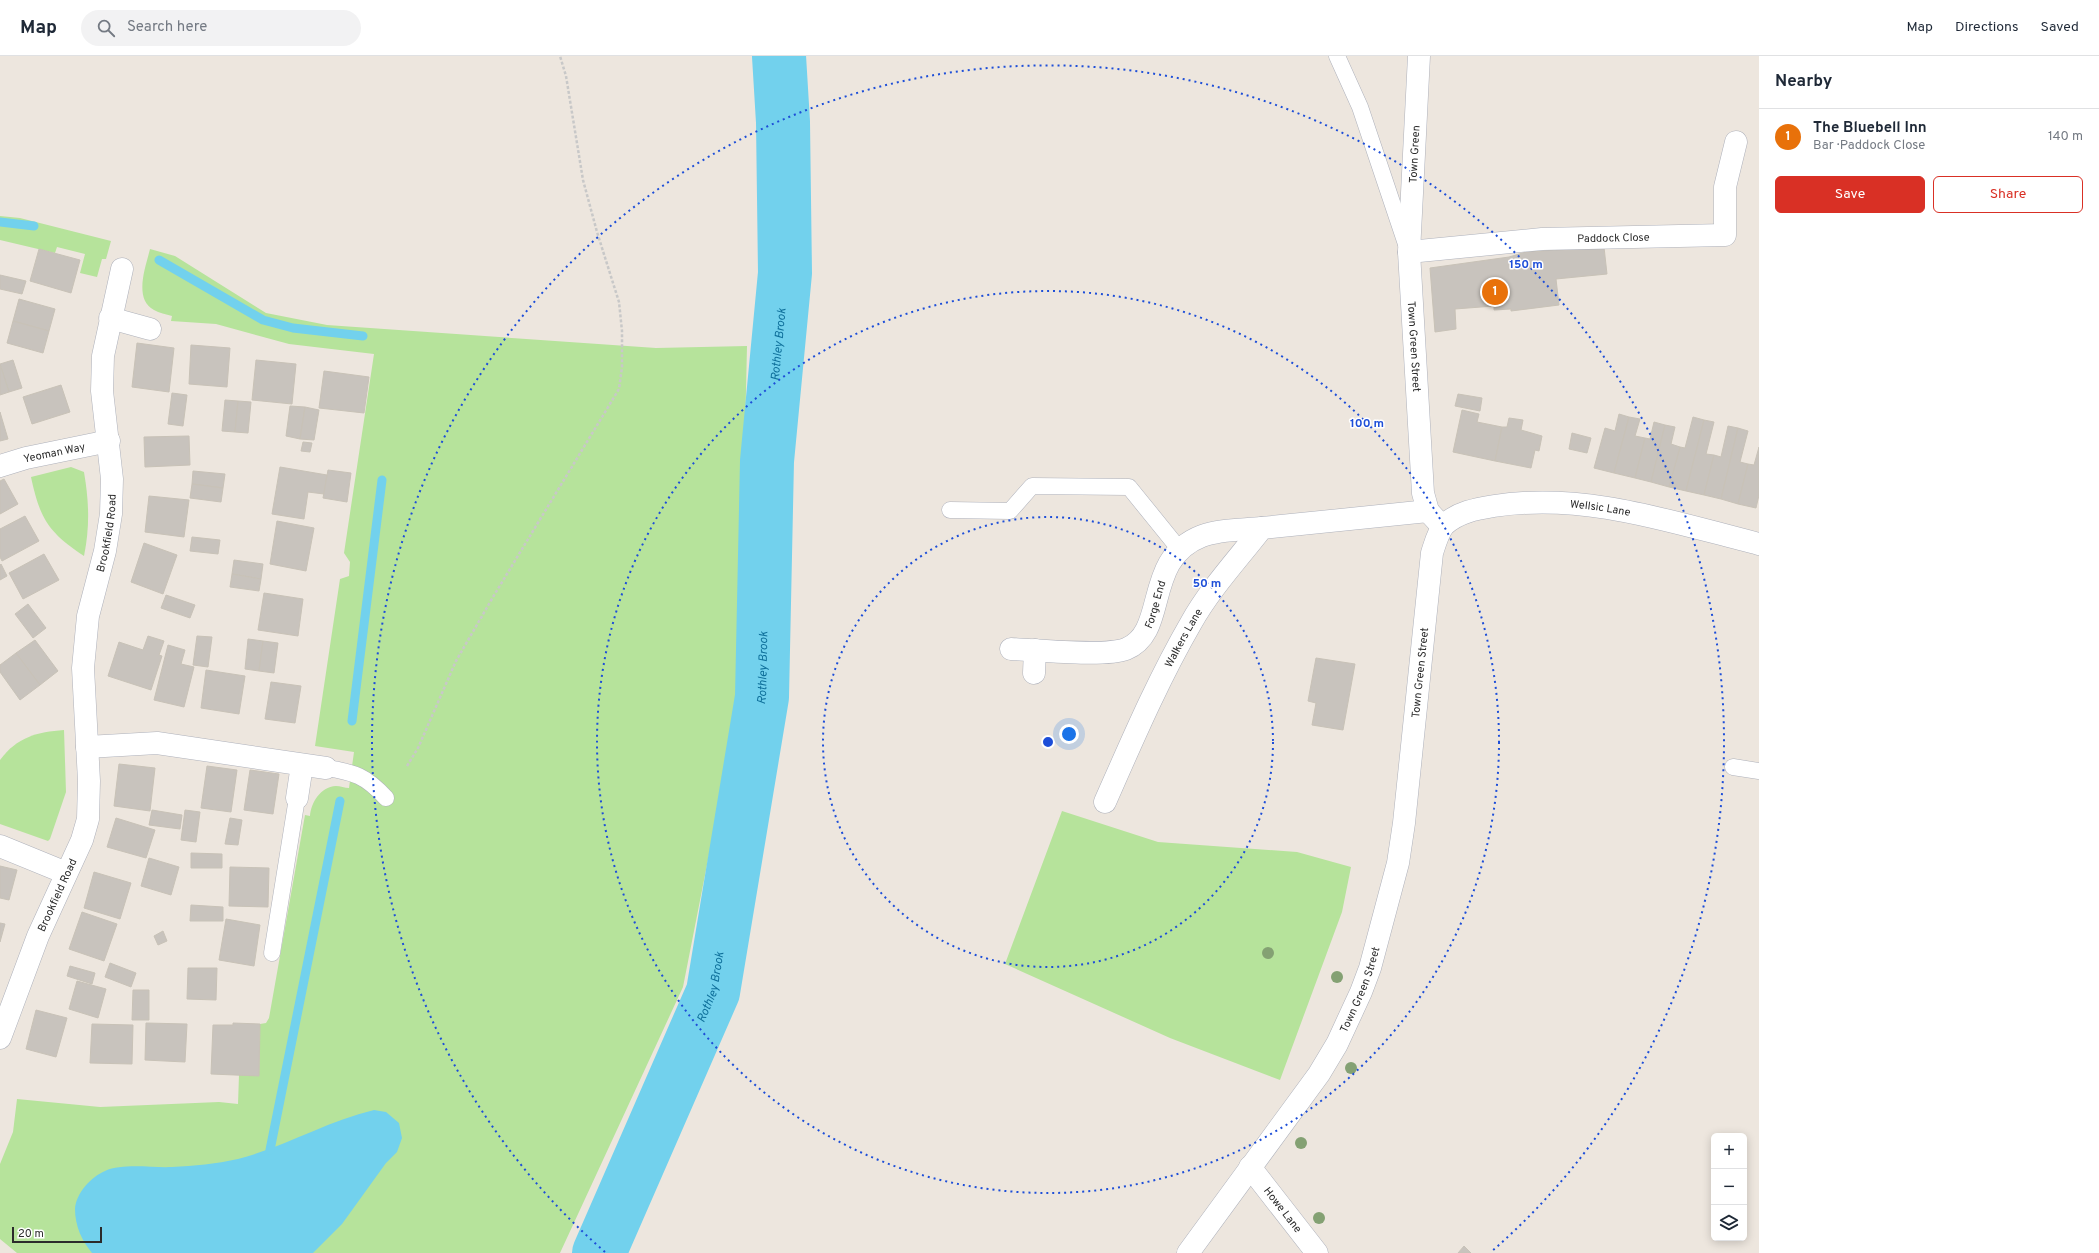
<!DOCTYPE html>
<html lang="en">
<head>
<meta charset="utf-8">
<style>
  body { margin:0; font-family:Overpass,sans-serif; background:#f2f2f3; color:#1f2937 }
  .controls { position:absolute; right:12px; bottom:12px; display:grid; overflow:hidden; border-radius:6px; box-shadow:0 2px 10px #0003 }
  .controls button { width:36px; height:36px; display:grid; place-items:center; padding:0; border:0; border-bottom:1px solid #e0e1e3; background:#fff; color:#1f2937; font:20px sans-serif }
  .scale { position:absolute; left:12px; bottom:10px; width:90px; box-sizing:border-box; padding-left:4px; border:2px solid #2b2b2b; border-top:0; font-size:11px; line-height:14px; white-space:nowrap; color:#2b2b2b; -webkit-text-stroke:3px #fff; paint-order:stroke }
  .you { position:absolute; left:1069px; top:678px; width:14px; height:14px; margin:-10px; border:3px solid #fff; border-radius:50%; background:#1a73e8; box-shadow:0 0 0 6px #1a73e833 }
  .badge { display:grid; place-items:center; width:26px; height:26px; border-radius:50%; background:#d93025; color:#fff; font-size:13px; font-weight:700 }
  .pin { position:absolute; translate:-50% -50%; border:2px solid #fff; box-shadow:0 1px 4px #0006 }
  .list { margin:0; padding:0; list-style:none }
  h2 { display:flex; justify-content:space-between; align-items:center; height:52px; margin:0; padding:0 16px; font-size:17px }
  h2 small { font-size:13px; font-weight:400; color:#747a83 }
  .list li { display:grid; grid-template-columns:26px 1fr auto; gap:12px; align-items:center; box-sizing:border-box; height:56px; padding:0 16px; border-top:1px solid #e0e1e3 }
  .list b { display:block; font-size:15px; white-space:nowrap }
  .list p { margin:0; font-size:13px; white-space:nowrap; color:#747a83 }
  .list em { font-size:13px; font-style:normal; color:#747a83 }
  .actions { display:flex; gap:8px; padding:12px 16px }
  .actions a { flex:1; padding:9px 0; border:1px solid #d93025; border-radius:6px; text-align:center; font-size:14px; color:#d93025 }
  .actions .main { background:#d93025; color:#fff }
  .icon { flex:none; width:22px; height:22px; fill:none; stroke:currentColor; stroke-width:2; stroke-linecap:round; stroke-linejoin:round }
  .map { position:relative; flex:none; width:1759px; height:1197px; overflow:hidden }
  header { display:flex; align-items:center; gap:24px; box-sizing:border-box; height:56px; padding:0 20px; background:#fff; border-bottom:1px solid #e0e1e3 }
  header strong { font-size:19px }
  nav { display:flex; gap:22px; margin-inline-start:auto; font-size:14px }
  .search { width:280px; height:36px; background:#f2f2f3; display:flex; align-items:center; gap:10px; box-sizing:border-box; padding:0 14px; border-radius:22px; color:#747a83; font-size:15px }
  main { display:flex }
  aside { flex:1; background:#fff }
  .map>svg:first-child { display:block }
  .green { fill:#b6e39b }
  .water { fill:#72d1ed }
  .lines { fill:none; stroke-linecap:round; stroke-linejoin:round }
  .stream { stroke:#72d1ed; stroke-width:9 }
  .river { stroke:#72d1ed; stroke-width:54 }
  .building { fill:#c8c3bd; stroke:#c8c2b7 }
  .service-casing { stroke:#aeb1bb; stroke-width:17 }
  .minor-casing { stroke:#aeb1bb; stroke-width:23 }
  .tertiary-casing { stroke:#aeb1bb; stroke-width:23 }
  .path { stroke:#c8c8c8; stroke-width:2.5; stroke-dasharray:3 2; stroke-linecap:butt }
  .service { stroke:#fff; stroke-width:16 }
  .minor { stroke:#fff; stroke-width:22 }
  .tertiary { stroke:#fff; stroke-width:22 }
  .tree { fill:#84a173 }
  .ring { fill:none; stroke:#1d4ed8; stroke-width:2; stroke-dasharray:2 4 }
  .labels { text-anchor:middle; stroke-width:3; stroke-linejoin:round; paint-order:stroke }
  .street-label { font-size:11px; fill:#2b2b2b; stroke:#fff }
  .water-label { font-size:12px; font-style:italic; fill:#0f709b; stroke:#fff }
  .centre { fill:#1d4ed8; stroke:#fff; stroke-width:2 }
  .ring-label { font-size:12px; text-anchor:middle; font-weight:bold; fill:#1d4ed8; stroke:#fff; stroke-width:3; stroke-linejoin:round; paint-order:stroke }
</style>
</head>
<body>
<header>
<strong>Map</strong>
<div class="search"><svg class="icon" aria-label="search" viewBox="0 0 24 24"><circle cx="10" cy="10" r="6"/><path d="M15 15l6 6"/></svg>Search here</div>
<nav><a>Map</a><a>Directions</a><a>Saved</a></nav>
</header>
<main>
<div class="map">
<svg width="1759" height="1197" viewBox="0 0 1759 1197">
  <rect width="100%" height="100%" fill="#ede6de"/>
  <g class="green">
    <polygon points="0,160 20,162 111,185 106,203 102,203 97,221 80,217 85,198 57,191 55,197 0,184"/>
    <path d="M150,193L175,200L266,257L327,269L656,292L747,290L739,646L683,931L560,1197H17L0,1183V1108L13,1076L17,1043L100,1051L219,1046L238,1048L239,1019H259L260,968L266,967L269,962L305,759L310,760C311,747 320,731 336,730C340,730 345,732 349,732L354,696L315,690L340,523L349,520L350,506L344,497L374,298L289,288L216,268L171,265L172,260C166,258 159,257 154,254C133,243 146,210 150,193Z"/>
    <path d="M71,411L84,416C89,446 90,470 84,500C48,476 40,463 31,421Z"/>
    <path d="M64,674L66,736L50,783L48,785L0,768V704C17,681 37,676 64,674Z"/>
    <polygon points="1062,755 1158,786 1297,796 1351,811 1342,856 1280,1024 1170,982 1005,908"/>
  </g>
  <path class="water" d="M374,1054L386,1056L399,1067L402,1082L397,1096L386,1107L342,1168L313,1197H92C82,1185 75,1170 75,1153C76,1137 91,1121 105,1115C123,1107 152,1112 172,1111C194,1110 216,1108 238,1103C285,1091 327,1065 374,1054Z"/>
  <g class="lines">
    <g class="stream">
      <polyline points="0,166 34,170"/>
      <polyline points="159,204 263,264 293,272 363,280"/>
      <polyline points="352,665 382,424"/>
      <polyline points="270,1094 340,745"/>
    </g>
    <path class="river" id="s1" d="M599,1197L713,936L762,641L767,405L785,217L783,66L779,0"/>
  </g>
  <g class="building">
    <polygon points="1604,191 1607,218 1556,223 1559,249 1511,255 1511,253 1494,254 1494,250 1455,253 1456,273 1435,276 1430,212 1509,201 1526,196"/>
    <polygon points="39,193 80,204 71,237 30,225"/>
    <polygon points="0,219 26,225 22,238 0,233"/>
    <polygon points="19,243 55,253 49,275 13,265"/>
    <polygon points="13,265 49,275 43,297 7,287"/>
    <polygon points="137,287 174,292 169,336 132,331"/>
    <polygon points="191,289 230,292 227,331 189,328"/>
    <polygon points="13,304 22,332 9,336 0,308"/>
    <polygon points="256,304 296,308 292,348 252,344"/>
    <polygon points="0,308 9,336 0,339"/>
    <polygon points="324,315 369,321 364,357 319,352"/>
    <polygon points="61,329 70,356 32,368 23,341"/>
    <polygon points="172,337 187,339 183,370 168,368"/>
    <polygon points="1458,338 1482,342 1480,355 1455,350"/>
    <polygon points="225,344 238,345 235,376 222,375"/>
    <polygon points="238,345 251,346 248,377 235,376"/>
    <polygon points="290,350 305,351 300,383 286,380"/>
    <polygon points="305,351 319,354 314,384 300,383"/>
    <polygon points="1462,354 1479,358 1477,366 1502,371 1495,405 1453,396"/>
    <polygon points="0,356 8,383 0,385"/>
    <polygon points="1619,358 1629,361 1614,417 1594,412 1605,372 1615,375"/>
    <polygon points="1629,361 1640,363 1635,380 1645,382 1635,422 1614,417"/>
    <polygon points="1693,361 1704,364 1686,435 1669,431 1680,391 1685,392"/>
    <polygon points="1509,362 1523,364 1521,374 1542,380 1539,395 1535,394 1531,412 1495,405 1502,371 1507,371"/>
    <polygon points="1704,364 1714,366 1706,398 1714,399 1704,439 1686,435"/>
    <polygon points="1654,366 1665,369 1651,426 1635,422 1645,382 1650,383"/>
    <polygon points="1665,369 1675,371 1671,388 1680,391 1669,431 1651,426"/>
    <polygon points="1728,370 1738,372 1721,443 1704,439 1714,399 1721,401"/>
    <polygon points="1738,372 1748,375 1740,406 1748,408 1738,448 1721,443"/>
    <polygon points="1572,377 1591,382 1587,397 1569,393"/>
    <polygon points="189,380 190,409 145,411 144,381"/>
    <polygon points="303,386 312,387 310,396 301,395"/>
    <polygon points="1759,391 1759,439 1756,452 1738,448 1748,408 1754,409"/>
    <polygon points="280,411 327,419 324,438 308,436 304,463 272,458"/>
    <polygon points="328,414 351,417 347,446 323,442"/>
    <polygon points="193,415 225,418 223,432 192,428"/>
    <polygon points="4,423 18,448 0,458 0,425"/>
    <polygon points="192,428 223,432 221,446 190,442"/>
    <polygon points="149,440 189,444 184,481 145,476"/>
    <polygon points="25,460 39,485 2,505 0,501 0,473"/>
    <polygon points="277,465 314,472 306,515 270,508"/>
    <polygon points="192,481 220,484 218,498 190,495"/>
    <polygon points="144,487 177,499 163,538 131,526"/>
    <polygon points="44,498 59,524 23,543 9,517"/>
    <polygon points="234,504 263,508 261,523 232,518"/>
    <polygon points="1,508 7,520 0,524 0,509"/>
    <polygon points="232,518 261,523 259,535 230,531"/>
    <polygon points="264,537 303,543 298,580 258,574"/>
    <polygon points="166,539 195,549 190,562 161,552"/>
    <polygon points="28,548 46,572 33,582 15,558"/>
    <polygon points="148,580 164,585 159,599 162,600 151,634 108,620 119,586 143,594"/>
    <polygon points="197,580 212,581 208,611 193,609"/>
    <polygon points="248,583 263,585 259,615 245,613"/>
    <polygon points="35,584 58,615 40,629 16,597"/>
    <polygon points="263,585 278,587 274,617 259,615"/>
    <polygon points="168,589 185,594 181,608 194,611 184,651 154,644"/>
    <polygon points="16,597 40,629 20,644 0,616 0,609"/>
    <polygon points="1316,602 1355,608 1343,674 1312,669 1316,647 1308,645"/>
    <polygon points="206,614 245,620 239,658 201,652"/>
    <polygon points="271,626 301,630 295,667 265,663"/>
    <polygon points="119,708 155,712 150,755 114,750"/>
    <polygon points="207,710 237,714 231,756 201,752"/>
    <polygon points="250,714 279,718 273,758 244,754"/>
    <polygon points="152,754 182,759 180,773 149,769"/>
    <polygon points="185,754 200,756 196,786 181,784"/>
    <polygon points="116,762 155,774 146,802 107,791"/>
    <polygon points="230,762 242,764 238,789 225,788"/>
    <polygon points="191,797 222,798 222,812 191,812"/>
    <polygon points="149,802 179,811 171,839 141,830"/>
    <polygon points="0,810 17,814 9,844 0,842"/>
    <polygon points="230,811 269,812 268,851 229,850"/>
    <polygon points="94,816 131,827 120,863 84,852"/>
    <polygon points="191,849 223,851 223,865 190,865"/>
    <polygon points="82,856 117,868 104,905 69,893"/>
    <polygon points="226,863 260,869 254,910 219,904"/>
    <polygon points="0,867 5,868 0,886"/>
    <polygon points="163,875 167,885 158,889 154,880"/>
    <polygon points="110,907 136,917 131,931 105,921"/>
    <polygon points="70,910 95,917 92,928 67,920"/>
    <polygon points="188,912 217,912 216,944 187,943"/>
    <polygon points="77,925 106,933 98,962 69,953"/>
    <polygon points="133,934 149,934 149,964 132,964"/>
    <polygon points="36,954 67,962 56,1001 26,993"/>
    <polygon points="146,967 187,968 185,1006 145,1004"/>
    <polygon points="233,967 260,968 259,1020 211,1018 213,969 233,969"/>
    <polygon points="92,968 133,969 132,1008 90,1007"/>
    <polygon points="1464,1190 1471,1197 1458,1197"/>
  </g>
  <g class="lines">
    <defs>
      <g id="service">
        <polyline points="1337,0 1360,51 1406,188"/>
        <polyline points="950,454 1010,455 1032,430 1129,431 1180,494"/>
        <polyline points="1733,711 1759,715"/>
        <path d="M326,712C354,716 366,720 386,742"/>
        <polyline points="272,897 297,742"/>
      </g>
      <g id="minor">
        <path id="s2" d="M1419,0L1409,196L1423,437L1428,455L1438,466"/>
        <path id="s3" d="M1409,196L1542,183L1725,179V131L1736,86"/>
        <polyline points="110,262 150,273"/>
        <path id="s4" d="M0,410L26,402L109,385"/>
        <path id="s5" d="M1011,593C1038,594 1105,601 1126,593C1169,576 1142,503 1202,480C1220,473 1243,474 1262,472"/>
        <polyline points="1034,617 1035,594"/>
        <polyline points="87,691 157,687 326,712"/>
        <polyline points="297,742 302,709"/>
        <path id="s6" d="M1105,746C1132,685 1158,624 1191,567C1210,533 1238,503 1262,472L1428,455"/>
        <polyline points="0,790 66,817"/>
        <path id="s7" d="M0,982L38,880L82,784L88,763L89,725L83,612L88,560L105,495L111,458L112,423L102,335L103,300L122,213"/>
        <path id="s8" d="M1250,1111L1317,1197"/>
      </g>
      <g id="tertiary">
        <path id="s9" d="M1188,1197L1319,1018L1337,988L1361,936L1370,912L1398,807L1404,767L1432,497C1435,488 1438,476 1444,469C1458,456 1476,453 1494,450C1586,436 1671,466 1759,488"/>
      </g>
    </defs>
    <use href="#service" class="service-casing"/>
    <use href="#minor" class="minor-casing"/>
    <use href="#tertiary" class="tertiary-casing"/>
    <polyline class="path" points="407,710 418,692 456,605 493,541 619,333 622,311 622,275 619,246 597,176 583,124 566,20 560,0"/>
    <use href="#service" class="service"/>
    <use href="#minor" class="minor"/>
    <use href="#tertiary" class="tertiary"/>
  </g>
  <g class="tree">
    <circle cx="1268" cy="897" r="6"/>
    <circle cx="1337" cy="921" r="6"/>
    <circle cx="1351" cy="1012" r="6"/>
    <circle cx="1301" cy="1087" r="6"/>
    <circle cx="1319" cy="1162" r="6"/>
  </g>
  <g class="ring">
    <circle cx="1048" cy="686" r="225"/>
    <circle cx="1048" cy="686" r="451"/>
    <path d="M605 1196A676 676 0 1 1 1491 1196"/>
  </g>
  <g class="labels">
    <g class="street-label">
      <text transform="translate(1414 98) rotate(-87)" y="4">Town Green</text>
      <text dy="4" stroke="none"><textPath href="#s3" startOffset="205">Paddock Close</textPath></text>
      <text dy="4" stroke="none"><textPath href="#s2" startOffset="291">Town Green Street</textPath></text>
      <text dy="4" stroke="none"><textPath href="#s4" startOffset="56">Yeoman Way</textPath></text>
      <text dy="4" stroke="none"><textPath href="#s9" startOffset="952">Wellsic Lane</textPath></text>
      <text dy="4" stroke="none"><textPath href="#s7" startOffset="525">Brookfield Road</textPath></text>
      <text dy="4" stroke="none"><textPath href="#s5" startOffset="171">Forge End</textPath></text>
      <text dy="4" stroke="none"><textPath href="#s6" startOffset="182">Walkers Lane</textPath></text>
      <text dy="4" stroke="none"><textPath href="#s9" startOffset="640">Town Green Street</textPath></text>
      <text dy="4" stroke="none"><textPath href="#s7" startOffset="154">Brookfield Road</textPath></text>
      <text dy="4" stroke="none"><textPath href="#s9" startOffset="316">Town Green Street</textPath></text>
      <text dy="4" stroke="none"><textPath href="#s8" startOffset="54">Howe Lane</textPath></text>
    </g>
    <g class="water-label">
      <text dy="4" stroke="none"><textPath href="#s1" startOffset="937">Rothley Brook</textPath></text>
      <text dy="4" stroke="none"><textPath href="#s1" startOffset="613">Rothley Brook</textPath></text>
      <text dy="4" stroke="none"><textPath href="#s1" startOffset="289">Rothley Brook</textPath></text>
    </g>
  </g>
  <circle cx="1048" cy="686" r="6" class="centre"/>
  <g class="ring-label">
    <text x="1526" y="212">150 m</text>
    <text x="1367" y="371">100 m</text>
    <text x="1207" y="531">50 m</text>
  </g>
</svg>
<div class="controls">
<button>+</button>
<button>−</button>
<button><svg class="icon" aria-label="layers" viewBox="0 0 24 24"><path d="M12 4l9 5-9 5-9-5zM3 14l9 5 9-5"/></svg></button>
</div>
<div class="scale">20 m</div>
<div class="you"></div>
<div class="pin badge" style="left:1495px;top:236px;background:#e8710a">1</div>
</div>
<aside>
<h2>Nearby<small></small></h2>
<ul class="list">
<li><span class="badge" style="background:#e8710a">1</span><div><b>The Bluebell Inn</b><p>Bar · Paddock Close</p></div><em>140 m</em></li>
</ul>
<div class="actions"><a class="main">Save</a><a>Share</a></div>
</aside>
</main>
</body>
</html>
